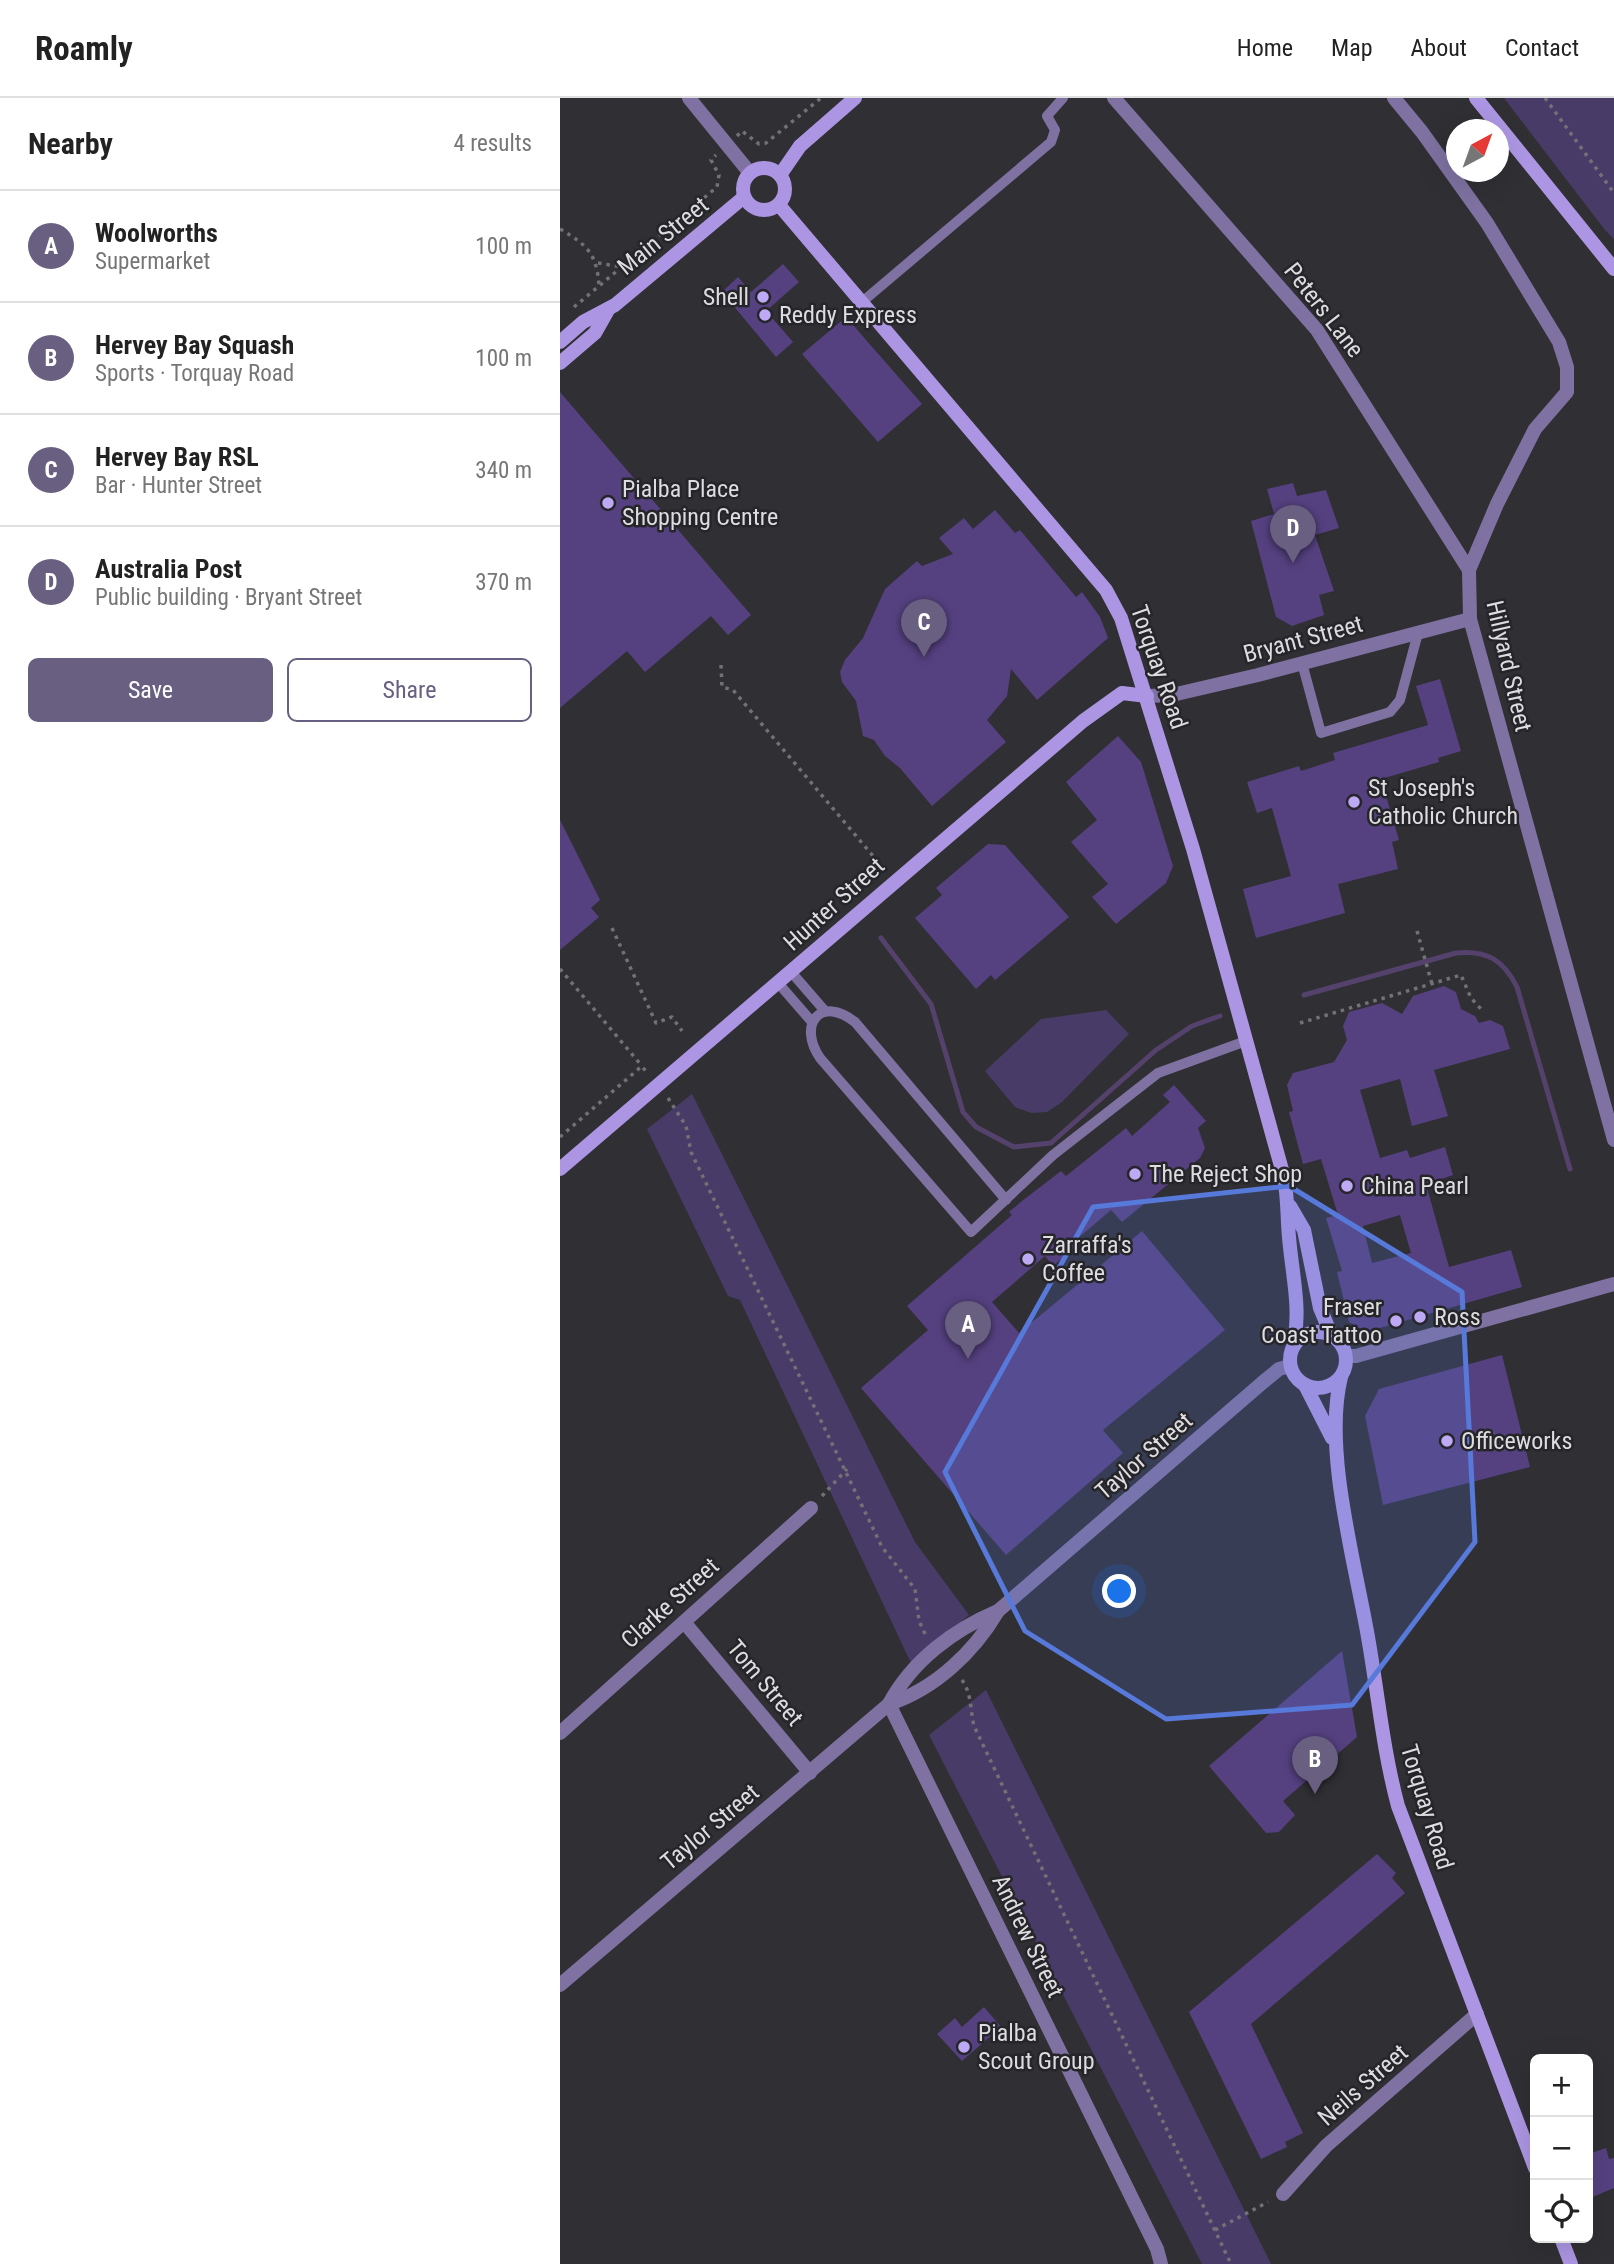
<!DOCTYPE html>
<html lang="en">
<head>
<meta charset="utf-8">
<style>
  body { margin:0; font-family:"Roboto Condensed",sans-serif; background:#f2f2f2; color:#222 }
  .controls { position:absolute; right:21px; bottom:21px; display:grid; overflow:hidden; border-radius:10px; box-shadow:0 7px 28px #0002 }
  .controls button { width:63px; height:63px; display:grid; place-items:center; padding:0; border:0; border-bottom:2px solid #e0e0e0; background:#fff; color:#222; font:35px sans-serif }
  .compass { position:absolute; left:886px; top:21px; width:63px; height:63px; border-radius:50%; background:#fff; box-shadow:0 7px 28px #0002; rotate:41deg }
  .you { position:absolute; left:560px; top:1494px; width:24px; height:24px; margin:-18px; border:5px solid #fff; border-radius:50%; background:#1a73e8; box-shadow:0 0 0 10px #1a73e833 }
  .badge { display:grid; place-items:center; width:46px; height:46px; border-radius:50%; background:#685f81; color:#fff; font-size:23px; font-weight:700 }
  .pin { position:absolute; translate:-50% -58px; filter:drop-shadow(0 2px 4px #0008) }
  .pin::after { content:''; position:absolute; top:37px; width:24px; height:21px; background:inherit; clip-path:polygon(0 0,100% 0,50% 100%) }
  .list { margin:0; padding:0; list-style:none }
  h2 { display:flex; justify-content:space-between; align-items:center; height:91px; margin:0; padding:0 28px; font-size:30px }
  h2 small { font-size:23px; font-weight:400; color:#767676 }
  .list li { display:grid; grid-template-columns:46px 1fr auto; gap:21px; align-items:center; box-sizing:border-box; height:112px; padding:0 28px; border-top:2px solid #e0e0e0 }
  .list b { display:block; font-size:26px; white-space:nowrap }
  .list p { margin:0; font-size:23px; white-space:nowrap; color:#767676 }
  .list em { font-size:23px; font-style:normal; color:#767676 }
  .actions { display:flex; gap:14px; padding:21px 28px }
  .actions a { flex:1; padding:16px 0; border:2px solid #685f81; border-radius:10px; text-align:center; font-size:24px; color:#685f81 }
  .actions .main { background:#685f81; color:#fff }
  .icon { flex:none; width:38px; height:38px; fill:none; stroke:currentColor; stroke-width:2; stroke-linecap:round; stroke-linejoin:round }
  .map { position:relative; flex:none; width:1054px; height:2166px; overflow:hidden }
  header { display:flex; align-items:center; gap:42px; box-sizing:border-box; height:98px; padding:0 35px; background:#fff; border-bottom:2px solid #e0e0e0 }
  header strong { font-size:33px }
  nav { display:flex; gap:38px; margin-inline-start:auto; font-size:24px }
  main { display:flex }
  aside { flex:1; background:#fff }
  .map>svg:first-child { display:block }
  .green { fill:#493b68 }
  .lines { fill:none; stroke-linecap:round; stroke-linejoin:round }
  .stream { stroke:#54426c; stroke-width:5 }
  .building { fill:#554180; fill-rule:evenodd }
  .path { stroke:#727175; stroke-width:3.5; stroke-dasharray:3.5 5; stroke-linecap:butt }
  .lane { stroke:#7f72a2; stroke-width:10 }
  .street { stroke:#7f72a2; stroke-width:14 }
  .secondary { stroke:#ac96e3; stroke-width:14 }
  .marked { fill:#5779da; fill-opacity:0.2; stroke:#5779da; stroke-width:5; stroke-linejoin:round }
  .poi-dot { fill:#bea9f5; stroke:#26252a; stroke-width:2.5 }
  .labels { text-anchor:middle; stroke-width:5; stroke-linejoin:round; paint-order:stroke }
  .street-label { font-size:24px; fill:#dddcdf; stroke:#26252a }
  .poi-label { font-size:24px; fill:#dddcdf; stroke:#26252a; text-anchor:start }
</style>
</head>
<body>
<header>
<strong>Roamly</strong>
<nav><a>Home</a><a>Map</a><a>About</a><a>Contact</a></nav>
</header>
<main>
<aside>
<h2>Nearby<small>4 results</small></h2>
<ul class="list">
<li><span class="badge">A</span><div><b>Woolworths</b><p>Supermarket</p></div><em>100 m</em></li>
<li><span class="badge">B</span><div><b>Hervey Bay Squash</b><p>Sports · Torquay Road</p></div><em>100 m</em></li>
<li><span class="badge">C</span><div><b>Hervey Bay RSL</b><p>Bar · Hunter Street</p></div><em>340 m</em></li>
<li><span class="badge">D</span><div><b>Australia Post</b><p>Public building · Bryant Street</p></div><em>370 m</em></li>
</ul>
<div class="actions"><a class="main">Save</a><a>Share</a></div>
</aside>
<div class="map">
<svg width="1054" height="2166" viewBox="0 0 1054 2166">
  <rect width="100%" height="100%" fill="#302f34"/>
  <g class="green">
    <polygon points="944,0 1054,0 1054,141 1045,132"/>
    <polygon points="546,912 569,936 502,1004 487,1014 471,1015 455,1009 425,973 481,921"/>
    <polygon points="132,996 355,1444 409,1517 351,1565 180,1202 168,1198 87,1031"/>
    <polygon points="426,1592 711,2166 642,2166 369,1637"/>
  </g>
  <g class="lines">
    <g class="stream">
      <polyline points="321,840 371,906 403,1014 416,1029 454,1049 491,1045 596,952 632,928 660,918"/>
      <path d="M744,897L896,855C926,852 943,861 957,889L1010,1071"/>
    </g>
  </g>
  <g class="building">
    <polygon points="223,166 239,184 206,213 233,244 216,259 162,194 178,179 191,194"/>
    <polygon points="286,219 362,306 318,344 242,256"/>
    <polygon points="0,294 191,517 168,537 151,518 85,574 67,553 0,610"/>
    <polygon points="733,385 737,398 766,392 779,430 755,437 774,493 759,497 764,517 732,528 716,519 691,423 714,416 707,391"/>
    <polygon points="435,412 455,435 460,432 516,499 522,494 540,519 548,540 477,602 451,571 447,598 427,622 446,644 372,708 340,670 325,658 314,642 303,638 296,603 282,584 280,574 285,562 303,540 325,491 357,463 362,468 393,456 379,440 404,420 413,431"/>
    <polygon points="880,581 901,653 878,660 879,664 821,681 839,742 832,744 838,771 778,786 785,815 696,840 683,791 731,778 712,710 697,715 687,684 739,668 741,673 775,662 773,655 868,627 856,588"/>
    <polygon points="558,638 581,664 613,768 606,785 556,826 532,799 548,786 511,744 537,722 506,684"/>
    <polygon points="0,722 40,802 31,810 39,819 0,852"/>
    <polygon points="428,746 445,747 509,819 435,882 431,877 416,891 355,820 382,797 376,790"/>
    <path d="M884,888L896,894L901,911L915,918L919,925L930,922L943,928L950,951L874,972L888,1018L852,1028L840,981L800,992L820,1060L847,1052L850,1060L885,1049L893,1077L866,1086L889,1169L951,1152L962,1189L806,1234L789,1224L777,1174L782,1173L766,1120L778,1117L761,1061L743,1066L729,1014L733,1013L727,987L733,975L774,964L787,942L783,928L789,914L822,905L842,916L853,898ZM840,1117L851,1155L812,1165L803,1128Z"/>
    <polygon points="614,987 646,1023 638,1030 645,1050 640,1060 562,1124 551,1112 503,1153 506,1157 493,1168 485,1158 432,1204 459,1235 582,1133 665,1232 543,1332 563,1355 446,1457 301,1290 368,1232 347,1208 452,1117 449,1114 462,1103 501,1073 506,1078 566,1030 572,1038 610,1004 603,997"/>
    <polygon points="942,1257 970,1369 823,1407 805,1318 819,1291"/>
    <polygon points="782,1553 797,1639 723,1703 735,1717 719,1734 706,1735 649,1668"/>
    <polygon points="817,1756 836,1775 832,1780 845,1795 691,1926 743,2035 725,2044 727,2049 701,2061 629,1914"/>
    <polygon points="424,1909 441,1929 402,1963 377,1936 395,1920 402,1929"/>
    <polygon points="1046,2050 1049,2061 1054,2060 1054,2090 1028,2101 1028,2056"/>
  </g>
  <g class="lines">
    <g class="path">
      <polyline points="985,0 1054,95"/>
      <polyline points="177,38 182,33 199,46 206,45 261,0"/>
      <path d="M0,131C28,147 37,157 39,188"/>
      <polyline points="38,165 62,169"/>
      <polyline points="14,209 157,89 159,77 151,62 156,57"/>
      <polyline points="161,567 162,589 173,592 319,765"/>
      <polyline points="52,830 96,925 112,919 122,933"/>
      <polyline points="857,833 872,886"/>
      <polyline points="0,871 82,968"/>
      <polyline points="740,925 901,877 911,900 921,911"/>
      <polyline points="108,1000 126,1028 131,1054 322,1449 355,1491 359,1523 366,1538"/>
      <polyline points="0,1039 82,968 87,975"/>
      <polyline points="262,1398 287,1371"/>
      <path d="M402,1582C412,1596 410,1612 414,1628L671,2166"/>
      <polyline points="655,2132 708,2104"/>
    </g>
    <g class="lane">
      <polyline points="302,204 491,44 495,32 487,18 503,0"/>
      <polyline points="742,565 761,635 830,614 840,602 858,535"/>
      <polyline points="232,875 265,913"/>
      <polyline points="219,886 252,924"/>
      <path d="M446,1102L295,924C261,897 237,926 260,960L411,1134L493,1057L598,975L686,943"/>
    </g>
    <g class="street">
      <polyline points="129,0 190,75"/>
      <polyline points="554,0 757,232 909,472"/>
      <polyline points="834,0 862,34 927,125 999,244 1007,269 1007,294 975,331 937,406 909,472 910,521 1054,1042"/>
      <polyline points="587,598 612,597 698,577 910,521"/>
      <polyline points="786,1258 796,1258 1054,1186"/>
      <polyline points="124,1524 250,1675"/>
      <polyline points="329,1606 597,2151 601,2166"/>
      <path d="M329,1606C375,1591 414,1554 438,1513L702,1285L719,1271L730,1268"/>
      <polyline points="0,1635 251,1410"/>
      <path d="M0,1887L329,1606C352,1563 393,1532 438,1513"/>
      <polyline points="723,2096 766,2048 917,1916"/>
    </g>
    <g class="secondary">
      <polyline points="916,0 1054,171"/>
      <circle cx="204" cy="91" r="21"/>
      <polyline points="220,77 240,48 295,0"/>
      <path d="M219,107L546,492L561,520L633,751L724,1079C728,1100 727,1118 729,1139C732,1176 741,1209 734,1246"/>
      <polyline points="0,244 23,224 55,207 184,99"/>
      <polyline points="0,265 35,235 48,212"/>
      <polyline points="0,1071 523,623 562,595 587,598"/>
      <polyline points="730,1108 744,1132 760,1210 771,1236"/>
      <circle cx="758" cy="1262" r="28"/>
      <path d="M781,1279C763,1351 795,1464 808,1539C818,1596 823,1652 838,1708L975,2070"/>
      <polyline points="745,1287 772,1340"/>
      <polyline points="1001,2140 1011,2166"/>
    </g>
  </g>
  <path class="marked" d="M729,1088L902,1194L915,1444L792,1607L606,1621L465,1533L385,1374L533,1109Z"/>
  <g class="poi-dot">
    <circle cx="203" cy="199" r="7"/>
    <circle cx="205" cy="217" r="7"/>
    <circle cx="48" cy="405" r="7"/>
    <circle cx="794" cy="704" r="7"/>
    <circle cx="575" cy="1076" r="7"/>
    <circle cx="787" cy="1088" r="7"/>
    <circle cx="468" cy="1161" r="7"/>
    <circle cx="860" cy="1219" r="7"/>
    <circle cx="836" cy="1223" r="7"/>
    <circle cx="887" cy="1343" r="7"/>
    <circle cx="404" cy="1949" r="7"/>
  </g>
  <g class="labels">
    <g class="street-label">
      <text transform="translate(103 138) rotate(-39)" y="8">Main Street</text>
      <text transform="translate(764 212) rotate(52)" y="8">Peters Lane</text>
      <text transform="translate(743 541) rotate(-15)" y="8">Bryant Street</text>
      <text transform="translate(949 568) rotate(77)" y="8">Hillyard Street</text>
      <text transform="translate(599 569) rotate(71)" y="8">Torquay Road</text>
      <text transform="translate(274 806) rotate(-42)" y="8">Hunter Street</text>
      <text transform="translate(584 1358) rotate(-41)" y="8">Taylor Street</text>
      <text transform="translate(110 1505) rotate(-42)" y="8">Clarke Street</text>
      <text transform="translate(205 1585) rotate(50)" y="8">Tom Street</text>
      <text transform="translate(867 1709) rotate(73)" y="8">Torquay Road</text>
      <text transform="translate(150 1729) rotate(-40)" y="8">Taylor Street</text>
      <text transform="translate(468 1838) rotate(64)" y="8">Andrew Street</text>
      <text transform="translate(803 1987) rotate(-41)" y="8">Neils Street</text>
    </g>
    <g class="poi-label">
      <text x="189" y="207" text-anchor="end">Shell</text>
      <text x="219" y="225">Reddy Express</text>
      <text x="62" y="399">Pialba Place<tspan x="62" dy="28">Shopping Centre</tspan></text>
      <text x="808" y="698">St Joseph's<tspan x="808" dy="28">Catholic Church</tspan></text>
      <text x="589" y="1084">The Reject Shop</text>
      <text x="801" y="1096">China Pearl</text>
      <text x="482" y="1155">Zarraffa's<tspan x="482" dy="28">Coffee</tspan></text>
      <text x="822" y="1217" text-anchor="end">Fraser<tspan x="822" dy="28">Coast Tattoo</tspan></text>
      <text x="874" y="1227">Ross</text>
      <text x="901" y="1351">Officeworks</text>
      <text x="418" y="1943">Pialba<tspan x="418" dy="28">Scout Group</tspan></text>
    </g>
  </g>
</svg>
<div class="controls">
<button>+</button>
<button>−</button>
<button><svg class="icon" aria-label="locate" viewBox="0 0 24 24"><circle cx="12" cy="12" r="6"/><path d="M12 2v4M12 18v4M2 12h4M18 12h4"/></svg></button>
</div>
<svg class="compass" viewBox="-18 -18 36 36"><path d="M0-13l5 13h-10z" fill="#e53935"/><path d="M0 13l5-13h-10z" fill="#767676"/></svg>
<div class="you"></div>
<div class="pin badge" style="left:408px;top:1261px">A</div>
<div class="pin badge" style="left:755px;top:1696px">B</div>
<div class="pin badge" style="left:364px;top:559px">C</div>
<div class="pin badge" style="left:733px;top:465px">D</div>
</div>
</main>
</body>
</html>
